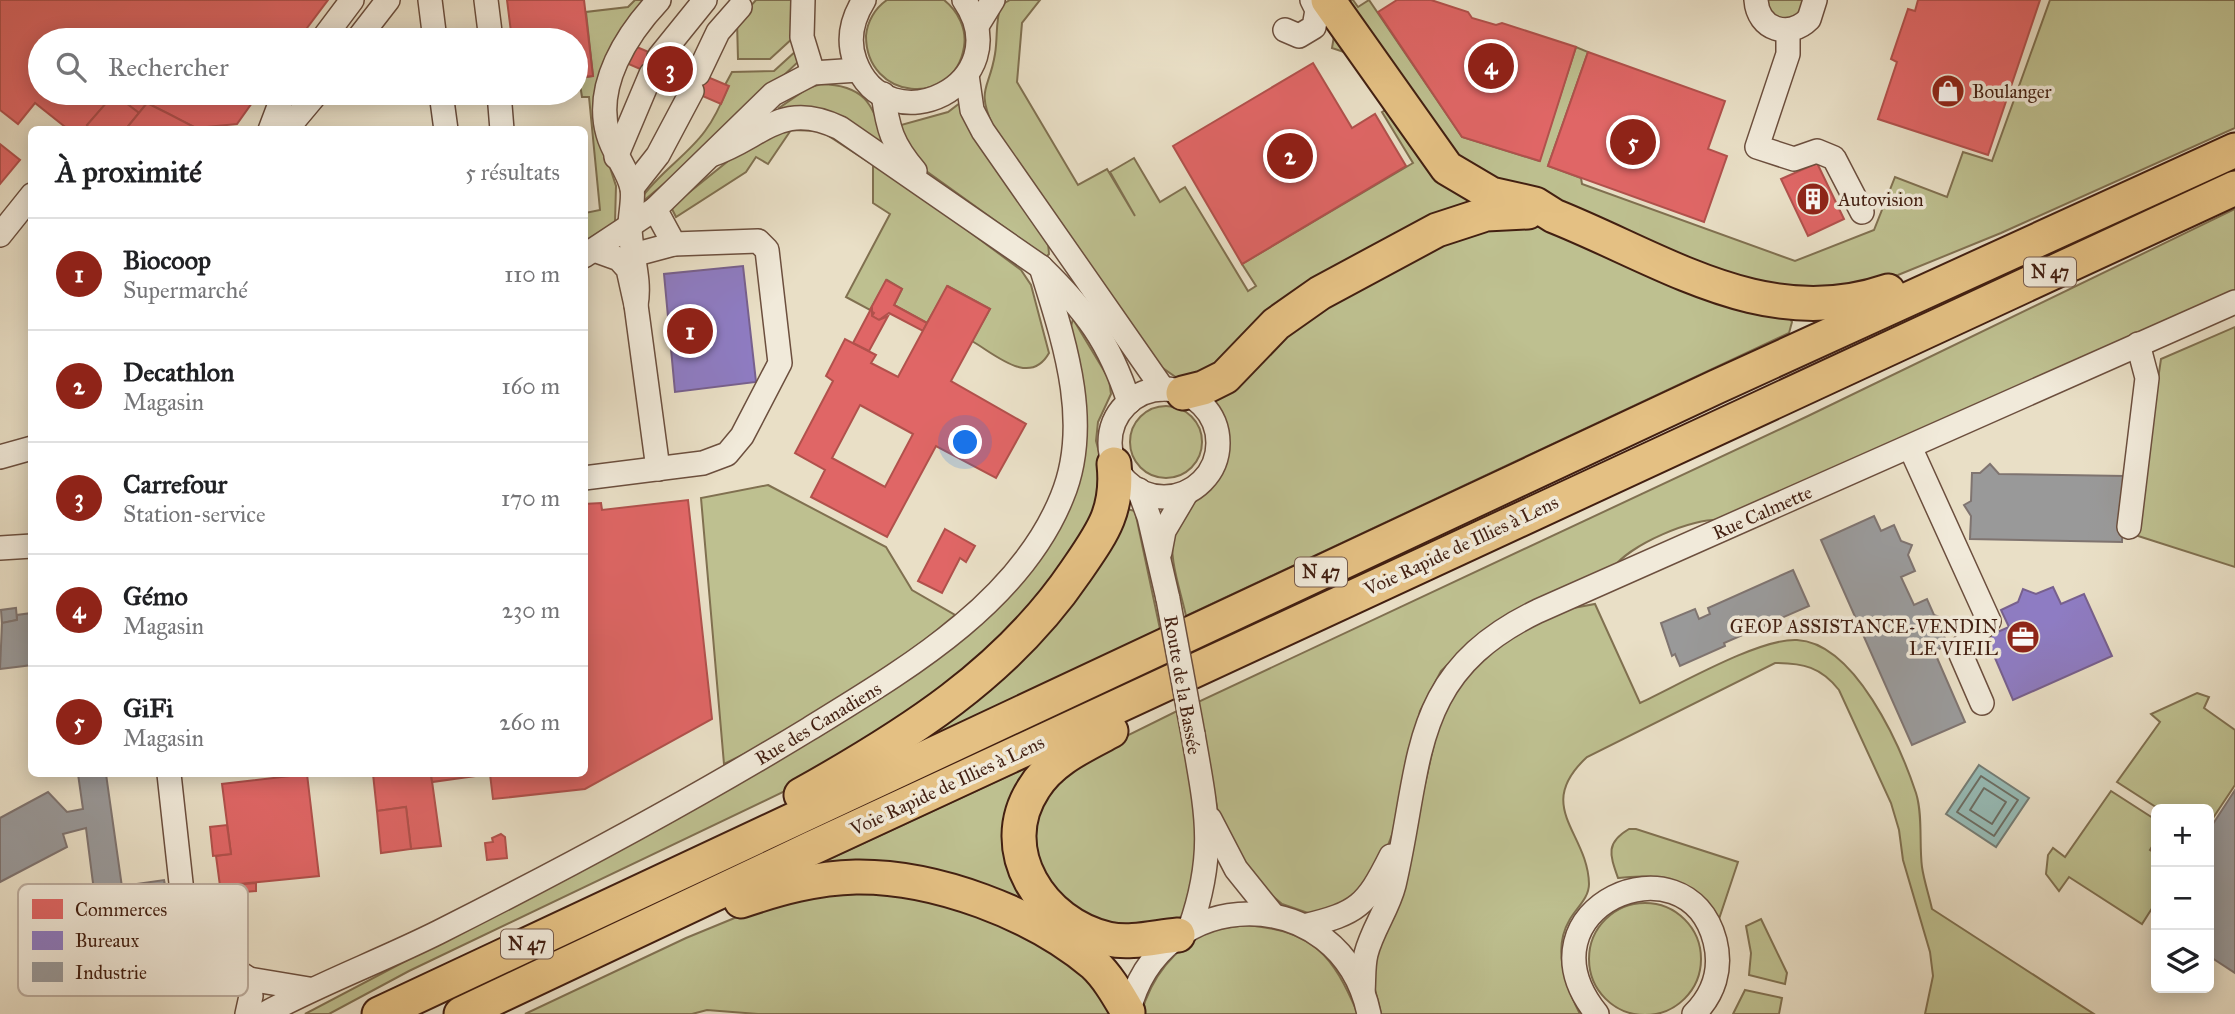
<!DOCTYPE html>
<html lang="fr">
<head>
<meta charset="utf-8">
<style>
  body { margin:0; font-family:"IM FELL Great Primer",serif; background:#f6f6f6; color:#202124 }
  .controls { position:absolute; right:21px; bottom:21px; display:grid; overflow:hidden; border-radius:10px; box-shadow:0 4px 18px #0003 }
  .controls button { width:63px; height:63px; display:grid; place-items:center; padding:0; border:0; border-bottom:2px solid #e0e0e0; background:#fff; color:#202124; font:35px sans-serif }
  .you { position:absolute; left:966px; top:443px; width:24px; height:24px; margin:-18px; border:5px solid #fff; border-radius:50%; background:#1a73e8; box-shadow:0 0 0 10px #1a73e833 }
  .badge { display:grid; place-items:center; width:46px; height:46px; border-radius:50%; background:#8f2418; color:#fff; font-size:23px; font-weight:700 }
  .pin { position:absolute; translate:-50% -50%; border:4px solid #fff; box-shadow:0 2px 7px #0006 }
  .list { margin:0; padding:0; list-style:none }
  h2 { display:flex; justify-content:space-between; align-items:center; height:91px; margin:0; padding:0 28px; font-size:30px }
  h2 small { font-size:23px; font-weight:400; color:#757577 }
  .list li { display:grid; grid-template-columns:46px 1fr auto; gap:21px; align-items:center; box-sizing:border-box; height:112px; padding:0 28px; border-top:2px solid #e0e0e0 }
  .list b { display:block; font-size:26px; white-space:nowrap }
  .list p { margin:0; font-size:23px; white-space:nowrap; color:#757577 }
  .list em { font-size:23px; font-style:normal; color:#757577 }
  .icon { flex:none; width:38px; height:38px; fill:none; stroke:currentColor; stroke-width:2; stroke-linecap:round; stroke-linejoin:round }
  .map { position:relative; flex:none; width:2235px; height:1014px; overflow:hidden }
  .search { position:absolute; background:#fff; box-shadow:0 4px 18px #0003; left:28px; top:28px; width:560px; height:77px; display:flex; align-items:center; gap:18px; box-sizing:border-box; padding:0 24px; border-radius:38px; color:#757577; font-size:26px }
  .panel { position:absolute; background:#fff; box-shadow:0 4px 18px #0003; left:28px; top:126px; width:560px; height:651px; border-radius:10px }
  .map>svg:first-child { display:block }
  .green { fill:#bec090; stroke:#807050; stroke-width:2 }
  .water { fill:#97bcb7; stroke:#757d75; stroke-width:2 }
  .shops { fill:#e06666; stroke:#b1514c; stroke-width:2; fill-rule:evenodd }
  .offices { fill:#8e7cc3; stroke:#77608e; stroke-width:2 }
  .industry { fill:#999; stroke:#7f7470; stroke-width:2 }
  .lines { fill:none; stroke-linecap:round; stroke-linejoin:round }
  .shore { stroke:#6c6e64; stroke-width:2 }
  .minor-casing { stroke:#6c4f3e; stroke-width:26 }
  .highway-casing { stroke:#421f11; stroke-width:37 }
  .minor { stroke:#f1eada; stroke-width:23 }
  .highway { stroke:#e4c083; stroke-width:33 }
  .minor-bridge-casing { stroke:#6c4f3e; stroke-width:26; stroke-linecap:butt }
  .minor-bridge { stroke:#f1eada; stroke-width:23 }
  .labels { text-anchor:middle; stroke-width:7; stroke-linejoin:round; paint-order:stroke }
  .shield { fill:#f1eada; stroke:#765c4d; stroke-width:2 }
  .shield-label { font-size:18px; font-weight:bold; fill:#421f11 }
  .poi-label { font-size:19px; fill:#421f11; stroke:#f1eada; text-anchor:start }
  .street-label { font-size:19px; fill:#421f11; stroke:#f1eada }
  .key { fill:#f1eada; stroke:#bcad9e; stroke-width:2 }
  .key-label { font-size:19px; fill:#421f11 }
</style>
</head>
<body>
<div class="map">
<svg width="2235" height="1014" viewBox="0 0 2235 1014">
  <rect width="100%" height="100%" fill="#e9dfc6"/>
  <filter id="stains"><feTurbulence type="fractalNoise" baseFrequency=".00286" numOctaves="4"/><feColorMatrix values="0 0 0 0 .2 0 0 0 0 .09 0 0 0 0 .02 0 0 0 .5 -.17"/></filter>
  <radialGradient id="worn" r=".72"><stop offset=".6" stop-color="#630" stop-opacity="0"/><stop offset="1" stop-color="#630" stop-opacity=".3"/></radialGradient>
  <g class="green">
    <polygon points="635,0 648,0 632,18 603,146 616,186 615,222 585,241 585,213 600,210 589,97 582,97 579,78 593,76 586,12 628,7"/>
    <polygon points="756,0 795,0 795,36 770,59 738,59 737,21"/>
    <path d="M887,0H944C958,11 967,29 964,47C954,109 866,100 866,36C867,22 875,8 887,0Z"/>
    <path d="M1010,0H1040L1022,23L1017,82L1078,185L1107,169L1135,216L1110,172L1134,158L1160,202L1185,187L1248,291L1256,286L1242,264L1413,163L1382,112L1389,108L1347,53L1332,48L1334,36L1480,196L1235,355L1180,380L1157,364L993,127C976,87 989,91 995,54C998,36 995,22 1001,5Z"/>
    <polygon points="1342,0 1353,0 1358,7 1369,0 1462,137 1539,161 1576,47 1588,52 1548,166 1581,178 1582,184 1795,261 1874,230 1895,177 1947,197 1963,152 1992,161 2050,0 2235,0 2235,128 2001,233 1898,275 1854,288 1757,286 1466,174"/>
    <polygon points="1766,0 1805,0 1796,17 1781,20 1769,11"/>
    <path d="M797,50L799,61L709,146L641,203L640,200C659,172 687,156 705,131C715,118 722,102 728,87L725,85L732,72L774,71Z"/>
    <path d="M821,84C863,85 874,103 883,141L879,145L782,112L779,108L808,88Z"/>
    <polygon points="960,103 1048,243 1049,254 1046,257 922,168 899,131 901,125 948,112"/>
    <path d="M797,125L839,135L1021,270L1031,285L1049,353C1030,387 996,355 972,341L990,309L948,286L927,323L894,305L902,289L887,280L870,310L846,297L890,214L873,203V165L821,131L791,130L768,164L756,157L746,172L676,217L671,207L753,141Z"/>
    <path d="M2235,209V291L1722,520C1693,517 1629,545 1612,569L1502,618L1474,639L1441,671L1420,711L1393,832L1382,861L1356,901L1321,914L1308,913L1282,904L1257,883L1218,813L1198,702L1808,416Z"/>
    <path d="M1502,220L1547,227L1595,252L1708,293L1785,310L1792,322L1789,333L1186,616C1181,592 1167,555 1174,530C1179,513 1194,500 1207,488C1236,461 1229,424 1208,396L1258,349L1420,246Z"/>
    <polygon points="1073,319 1109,379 1111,394 1098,422 1096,441 1103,467 1105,499 1011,642 808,780 409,971 329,1014 305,1014 643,836 1019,583 1056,534 1072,491 1068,337"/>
    <polygon points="2235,327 2235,567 2135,535 2161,359"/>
    <circle cx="1166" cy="442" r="36"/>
    <path d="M768,485L886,547L912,590L955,615C886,674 806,725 724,764L701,498Z"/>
    <polygon points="1123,508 1135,511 1160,629 885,760"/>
    <path d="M1595,604L1640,703C1677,686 1759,638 1797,640C1855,643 1900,745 1916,793C1923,815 1919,844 1922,867C1924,881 1929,895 1932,909L2094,1014H1925L1933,976L1930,952L1903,860L1899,830L1891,803L1839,690C1821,667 1803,663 1775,663L1587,757C1533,807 1588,832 1589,884C1589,899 1575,909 1569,921C1552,950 1566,987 1580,1014H1381L1373,981L1374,950L1422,797L1440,718L1467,671L1513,635L1568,609Z"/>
    <polygon points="2197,693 2209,697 2204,708 2235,730 2235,785 2209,824 2209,809 2159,809 2117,782 2160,722 2151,714"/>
    <polygon points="1177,711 1197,818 1201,871 1182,916 1172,923 1160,928 1097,922 1069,906 1041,873 1033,824 1044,797 1065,772 1096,751"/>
    <polygon points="1039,762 1025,784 1039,911 812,867"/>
    <polygon points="2111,791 2156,820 2156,840 2150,850 2156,854 2156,902 2142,924 2069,877 2059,891 2046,874 2048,855 2053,848 2065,857"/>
    <path d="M1629,829H1636L1738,862L1719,919C1689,881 1666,872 1618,878C1610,855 1605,843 1629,829Z"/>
    <polygon points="823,894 895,894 956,907 1080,961 1115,1014 758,1014 707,1010 692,1014 525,1014 686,938 754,910"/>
    <circle cx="1645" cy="959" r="56"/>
    <polygon points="1761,919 1787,973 1785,984 1749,975 1751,953 1746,926"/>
    <path d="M1247,925C1315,932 1332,954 1358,1014H1141C1151,978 1174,947 1209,932C1220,927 1235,927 1247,925Z"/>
    <polygon points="1745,990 1782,998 1779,1014 1733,1014"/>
  </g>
  <polygon class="water" points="1979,765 2029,798 1996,847 1946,814"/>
  <g class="shops">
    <polygon points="0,0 328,0 298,40 40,40 40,93 259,93 237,124 196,128 147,103 139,113 114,94 87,125 90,130 69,130 35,103 18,124 0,110"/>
    <polygon points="507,0 584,0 593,76 576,78 576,40 512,40"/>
    <polygon points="1397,0 1431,0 1468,12 1472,18 1496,25 1502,23 1576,47 1540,161 1462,137 1378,12"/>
    <polygon points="1918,0 2040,0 1988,155 1878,119 1897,62 1891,59 1908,9 1915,11"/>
    <polygon points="632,45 729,86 721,104 624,62"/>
    <polygon points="1588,52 1725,101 1708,149 1727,156 1704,222 1548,166"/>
    <polygon points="1313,63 1352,128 1375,114 1406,166 1242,264 1173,146"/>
    <polygon points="114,94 139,113 125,130 90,130 87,125"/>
    <polygon points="147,103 169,114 196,128 125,130"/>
    <polygon points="0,144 20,160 0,184"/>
    <polygon points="1817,163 1844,219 1808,236 1781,179"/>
    <polygon points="886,280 902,289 894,305 927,323 923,331 889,313 879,320 872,316 874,313 870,310"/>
    <path d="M947,286L990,309L951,381L1026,424L996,478L936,446L887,537L811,497L825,470L795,453L833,381L826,376L845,339L876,355L871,363L898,377ZM860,405L913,434L885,487L832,458Z"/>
    <polygon points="872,307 872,316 879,320 888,316 869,351 853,343"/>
    <polygon points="688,500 712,719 585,789 493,799 490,774 584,774 584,504 601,503 602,510"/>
    <polygon points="945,529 975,546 966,562 960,558 942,593 918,581"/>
    <polygon points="307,774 319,876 220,886 216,856 231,854 222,784"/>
    <polygon points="373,774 431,774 441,846 411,849 406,807 377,811"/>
    <polygon points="431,774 490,774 432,782"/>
    <polygon points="406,807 411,849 381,853 377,811"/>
    <polygon points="227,825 231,854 213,856 210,827"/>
    <polygon points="501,834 505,837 507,858 487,860 485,843 493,842 492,838"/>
    <polygon points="256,883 256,891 233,893 233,885"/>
  </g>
  <g class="offices">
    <polygon points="743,266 756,382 675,392 664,274"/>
    <polygon points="2053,587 2061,604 2084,594 2112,656 2013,700 1986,637 2009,627 2001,610 2018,602 2023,589 2036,594"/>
  </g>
  <g class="industry">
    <polygon points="1990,464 1999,474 2124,476 2122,542 1970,539 1971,516 1964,505 1971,501 1972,473 1980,473"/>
    <polygon points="1874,516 1881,531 1894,525 1901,541 1912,545 1908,555 1915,571 1901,577 1914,605 1927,599 1934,615 1945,619 1941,629 1948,645 1934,651 1965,722 1912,745 1821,540"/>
    <polygon points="1793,570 1809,606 1724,643 1725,646 1680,666 1675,654 1672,656 1661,623 1695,609 1699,619 1710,614 1708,608"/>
    <polygon points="16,608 17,620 2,623 1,610"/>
    <polygon points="32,613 32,665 0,669 2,623 17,620 17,615"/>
    <polygon points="78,774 106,774 122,887 94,891 86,828 63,834 67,847 0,882 0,818 48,792 67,812 83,809"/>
    <polygon points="2235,790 2235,973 2209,956 2209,830"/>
    <polygon points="164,880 166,890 138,894 136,884"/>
  </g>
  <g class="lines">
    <g class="shore">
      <polygon points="1981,776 2018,800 1994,836 1957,812"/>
      <polygon points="1984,788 2006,802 1992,824 1970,810"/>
    </g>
    <defs>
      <g id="minor">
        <polyline points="430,0 435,40"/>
        <polyline points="486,0 491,40"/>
        <polyline points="803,0 802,37 813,73"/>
        <path d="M864,0C852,19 847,39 855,61C887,148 1021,83 964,0"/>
        <path d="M1756,0C1758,30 1789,39 1809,19L1815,0"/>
        <polyline points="977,26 993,0"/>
        <polyline points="1285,30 1299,36 1314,27 1317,10 1312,0"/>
        <polyline points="1788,31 1788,54 1757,147 1794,159 1817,151 1834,158 1862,212"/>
        <polyline points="322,40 352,0"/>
        <polyline points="357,40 388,0"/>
        <polyline points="659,57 705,0"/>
        <polyline points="698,74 718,32 740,7"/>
        <polyline points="967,75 972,110 983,131 1163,389"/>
        <polyline points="441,93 446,130"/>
        <polyline points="499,93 502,130"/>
        <path d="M883,94C888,129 892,144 915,171"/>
        <polyline points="270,130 284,93"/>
        <polyline points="286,130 317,93"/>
        <path d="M711,155C762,138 781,99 840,128L1041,267C1086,311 1109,341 1129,402"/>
        <polyline points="616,157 651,74"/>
        <polyline points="632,188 658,155 692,91"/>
        <polyline points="0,235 32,195"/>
        <polyline points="594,250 619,259 628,269 636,305 658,469"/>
        <polyline points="633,255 674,244"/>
        <polyline points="584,256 655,209 773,94 813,73 858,70"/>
        <path d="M636,305C641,278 630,253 630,226C630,214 634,200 632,188C628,170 613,153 608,134C594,85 627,34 659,0"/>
        <circle cx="1164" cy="443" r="54"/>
        <polyline points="1910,447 1989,621 1959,650 1982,703"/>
        <polyline points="0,457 32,448"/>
        <polyline points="584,478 703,463 727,454 742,436 780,363 767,250 758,241 674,244 655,209"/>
        <polyline points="1139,490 1149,517 1168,599"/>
        <polyline points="2129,527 2147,378 2138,344"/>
        <polyline points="0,548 32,546"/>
        <polyline points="1160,552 1164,531 1187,492"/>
        <polyline points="169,774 183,901 198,935 218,959 249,979 309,989"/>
        <polyline points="1210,819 1236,869 1273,915"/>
        <path d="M1304,926C1358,913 1366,906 1391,856"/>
        <path d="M1190,928C1217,851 1206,810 1193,734"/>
        <path d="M1363,992C1364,980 1363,966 1366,954C1372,930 1388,909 1394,885C1423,762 1407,674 1538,611L2235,302"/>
        <polyline points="247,1014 251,996 249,979"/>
        <path d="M264,1014C321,983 381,961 439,932C564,869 689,802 809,729C903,671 1019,604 1062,497C1093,423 1063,338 1041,267"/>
        <path d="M1128,1014C1158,881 1341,880 1369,1014"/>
        <path d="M1597,1014C1512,908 1687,833 1715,941C1722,969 1714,994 1694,1014"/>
      </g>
      <g id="highway">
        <path d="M1328,0L1447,168L1491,194L1535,204L1554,216C1664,260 1766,333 1888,291"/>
        <polyline points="1183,393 1203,388 1225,377 1276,324 1320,293 1437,230 1486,214 1528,212"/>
        <path d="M1111,731C1083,746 1051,760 1034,788C993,850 1042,924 1108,939C1131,944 1155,937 1178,935"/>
        <path d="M801,795C906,736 1007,673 1076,571C1102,533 1119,511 1114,464"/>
        <path d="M741,901C779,888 816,878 856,877C935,876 1034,913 1094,964C1108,977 1118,995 1128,1012"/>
        <polyline points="379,1014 1716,387 2235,150"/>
        <polyline points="461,1014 812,848 2235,188"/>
      </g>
    </defs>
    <use href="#minor" class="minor-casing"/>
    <use href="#highway" class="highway-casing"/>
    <use href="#minor" class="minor"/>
    <use href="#highway" class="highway"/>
    <defs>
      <polyline id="minor-bridge" points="1168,599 1193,734"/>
    </defs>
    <use href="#minor-bridge" class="minor-bridge-casing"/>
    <use href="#minor-bridge" class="minor-bridge"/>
  </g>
  <defs>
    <symbol id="shop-disc" viewBox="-11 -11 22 22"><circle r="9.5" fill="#8f2418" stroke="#f1eada"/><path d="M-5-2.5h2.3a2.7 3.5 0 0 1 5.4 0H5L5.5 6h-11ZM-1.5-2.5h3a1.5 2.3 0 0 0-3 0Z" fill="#fff"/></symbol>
    <symbol id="building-disc" viewBox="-11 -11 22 22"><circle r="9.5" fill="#8f2418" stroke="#f1eada"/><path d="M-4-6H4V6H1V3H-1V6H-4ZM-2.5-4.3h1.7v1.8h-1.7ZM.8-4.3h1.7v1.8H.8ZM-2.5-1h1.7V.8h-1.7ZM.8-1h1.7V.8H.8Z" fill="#fff"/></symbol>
    <symbol id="office-disc" viewBox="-11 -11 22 22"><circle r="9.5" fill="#8f2418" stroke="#f1eada"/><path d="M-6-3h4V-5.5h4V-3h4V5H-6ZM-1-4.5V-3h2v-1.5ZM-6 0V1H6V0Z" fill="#fff"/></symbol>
  </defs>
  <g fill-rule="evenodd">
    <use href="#shop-disc" x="1929" y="72" width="38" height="38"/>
    <use href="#building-disc" x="1794" y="180" width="38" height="38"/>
    <use href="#office-disc" x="2004" y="618" width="38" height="38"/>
  </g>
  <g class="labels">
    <g class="shield">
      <rect x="2024" y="257.5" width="52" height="29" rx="5"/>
      <rect x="1295" y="557.5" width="52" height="29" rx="5"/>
      <rect x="501" y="929.5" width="52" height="29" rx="5"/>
    </g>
    <g class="shield-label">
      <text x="2050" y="278">N 47</text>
      <text x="1321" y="578">N 47</text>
      <text x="527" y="950">N 47</text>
    </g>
    <g class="poi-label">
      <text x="1972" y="98">Boulanger</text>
      <text x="1838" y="206">Autovision</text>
      <text x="1998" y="633" text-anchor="end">GEOP ASSISTANCE-VENDIN<tspan x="1998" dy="22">LE VIEIL</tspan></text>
    </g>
    <g class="street-label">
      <text transform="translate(1762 512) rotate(-24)" y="7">Rue Calmette</text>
      <text transform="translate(1461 545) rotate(-25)" y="7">Voie Rapide de Illies à Lens</text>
      <text transform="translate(1183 685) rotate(80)" y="7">Route de la Bassée</text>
      <text transform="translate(818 723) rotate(-31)" y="7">Rue des Canadiens</text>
      <text transform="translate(947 785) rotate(-25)" y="7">Voie Rapide de Illies à Lens</text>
    </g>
  </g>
  <rect x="18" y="884" width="230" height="112" rx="10" class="key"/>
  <rect x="32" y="899" width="31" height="20" fill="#e06666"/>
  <rect x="32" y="931" width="31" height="19" fill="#8e7cc3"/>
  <rect x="32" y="962" width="31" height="20" fill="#999"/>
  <g class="key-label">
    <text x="75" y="916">Commerces</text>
    <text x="75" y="947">Bureaux</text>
    <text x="75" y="979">Industrie</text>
  </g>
  <rect width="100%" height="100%" filter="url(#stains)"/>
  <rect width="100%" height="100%" fill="url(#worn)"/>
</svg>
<div class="controls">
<button>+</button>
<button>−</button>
<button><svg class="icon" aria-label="layers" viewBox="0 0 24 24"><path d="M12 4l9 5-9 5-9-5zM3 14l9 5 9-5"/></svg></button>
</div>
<div class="you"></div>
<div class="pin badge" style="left:690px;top:331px">1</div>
<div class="pin badge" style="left:1290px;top:156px">2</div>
<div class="pin badge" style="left:670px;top:69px">3</div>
<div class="pin badge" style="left:1491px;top:66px">4</div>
<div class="pin badge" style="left:1633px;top:142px">5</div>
<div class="search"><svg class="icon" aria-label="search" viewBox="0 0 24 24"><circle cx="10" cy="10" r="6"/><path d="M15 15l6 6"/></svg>Rechercher</div>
<section class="panel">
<h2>À proximité<small>5 résultats</small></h2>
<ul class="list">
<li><span class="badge">1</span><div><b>Biocoop</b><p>Supermarché</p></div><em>110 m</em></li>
<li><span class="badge">2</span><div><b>Decathlon</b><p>Magasin</p></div><em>160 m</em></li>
<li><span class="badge">3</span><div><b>Carrefour</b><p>Station-service</p></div><em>170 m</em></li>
<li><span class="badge">4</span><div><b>Gémo</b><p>Magasin</p></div><em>230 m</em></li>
<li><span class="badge">5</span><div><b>GiFi</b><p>Magasin</p></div><em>260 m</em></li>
</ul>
</section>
</div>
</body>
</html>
